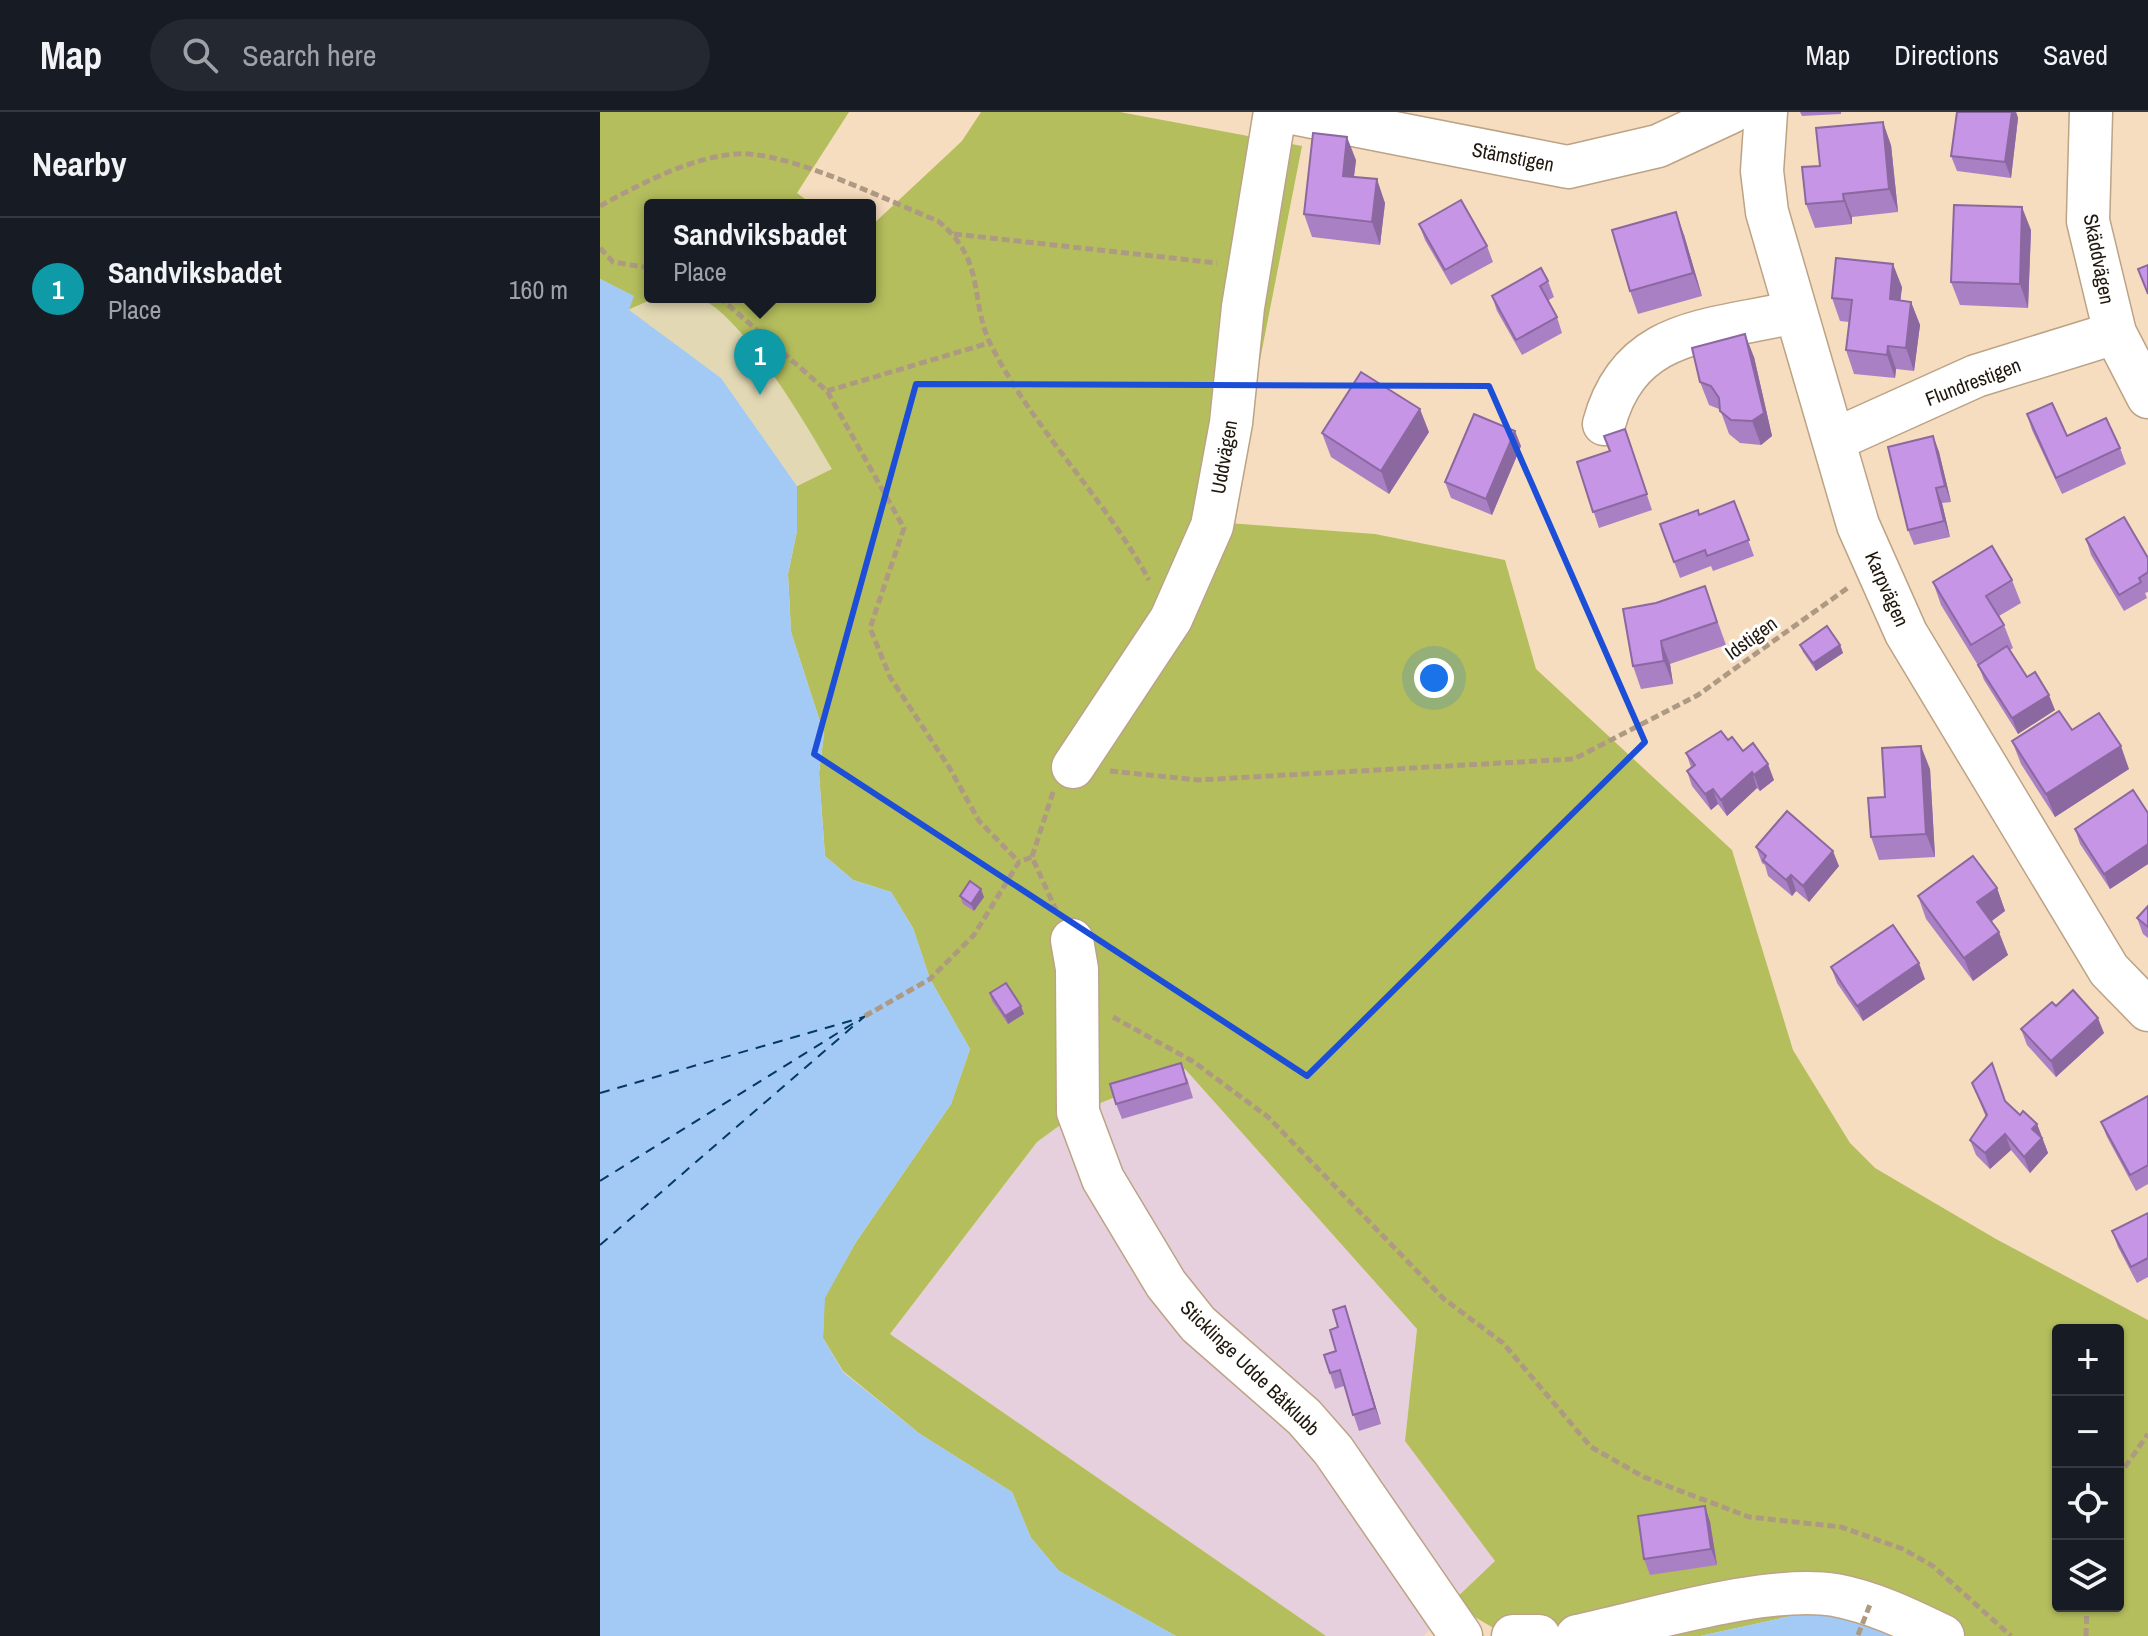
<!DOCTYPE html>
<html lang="en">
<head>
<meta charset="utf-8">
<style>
  body { margin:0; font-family:"Archivo Narrow",sans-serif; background:#242831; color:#f1f3f6 }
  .controls { position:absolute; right:24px; bottom:24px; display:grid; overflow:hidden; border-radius:8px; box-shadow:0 2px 6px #0004 }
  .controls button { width:72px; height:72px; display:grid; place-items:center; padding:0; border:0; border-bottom:2px solid #363941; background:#171b24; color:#f1f3f6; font:40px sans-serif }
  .you { position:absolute; left:834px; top:566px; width:28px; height:28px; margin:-20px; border:6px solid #fff; border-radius:50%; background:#1a73e8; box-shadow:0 0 0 12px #1a73e833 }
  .badge { display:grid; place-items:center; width:52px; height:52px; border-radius:50%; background:#baa8e0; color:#fff; font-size:26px; font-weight:700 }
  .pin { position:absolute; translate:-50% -66px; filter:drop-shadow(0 2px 4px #0008) }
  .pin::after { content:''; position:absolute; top:42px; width:28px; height:24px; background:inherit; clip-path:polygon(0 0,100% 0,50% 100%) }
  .popup { position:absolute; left:44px; top:87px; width:232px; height:104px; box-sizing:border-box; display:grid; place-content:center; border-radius:8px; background:#171b24; filter:drop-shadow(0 2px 6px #0005); font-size:26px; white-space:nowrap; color:#9ea1a6 }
  .popup b { font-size:30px; color:#f1f3f6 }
  .popup::after { content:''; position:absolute; left:50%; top:100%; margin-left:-16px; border:16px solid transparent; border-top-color:#171b24 }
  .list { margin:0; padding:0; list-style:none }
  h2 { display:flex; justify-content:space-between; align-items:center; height:104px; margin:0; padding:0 32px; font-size:34px }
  h2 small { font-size:26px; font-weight:400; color:#9ea1a6 }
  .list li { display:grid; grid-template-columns:52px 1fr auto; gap:24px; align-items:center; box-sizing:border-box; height:144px; padding:0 32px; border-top:2px solid #363941 }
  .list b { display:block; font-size:30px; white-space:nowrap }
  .list p { margin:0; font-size:26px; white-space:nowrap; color:#9ea1a6 }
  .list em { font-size:26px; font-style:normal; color:#9ea1a6 }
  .icon { flex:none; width:44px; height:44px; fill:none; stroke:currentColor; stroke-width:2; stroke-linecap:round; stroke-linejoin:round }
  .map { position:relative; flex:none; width:1548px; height:1524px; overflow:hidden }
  header { display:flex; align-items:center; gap:48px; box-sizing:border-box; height:112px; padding:0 40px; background:#171b24; border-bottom:2px solid #363941 }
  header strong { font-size:38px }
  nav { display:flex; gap:44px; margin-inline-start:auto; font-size:28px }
  .search { width:560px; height:72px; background:#242831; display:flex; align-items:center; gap:20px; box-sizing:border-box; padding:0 28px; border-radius:44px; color:#9ea1a6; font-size:30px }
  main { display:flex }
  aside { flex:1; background:#171b24 }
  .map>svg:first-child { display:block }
  .commercial { fill:#e7d0dd }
  .green { fill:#b5be5d; fill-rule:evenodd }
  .sand { fill:#e2d8b3 }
  .water { fill:#a2caf5 }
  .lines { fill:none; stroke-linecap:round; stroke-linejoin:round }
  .ferry { stroke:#043964; stroke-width:2; stroke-dasharray:10 8; stroke-linecap:butt }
  .minor-casing { stroke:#bca386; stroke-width:45 }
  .path { stroke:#ae9a83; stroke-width:5; stroke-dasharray:8 4; stroke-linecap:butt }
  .minor { stroke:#fff; stroke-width:42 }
  .path-bridge { stroke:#ae9a83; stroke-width:5; stroke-dasharray:8 4; stroke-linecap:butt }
  .wall { fill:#aa80c5 }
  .shaded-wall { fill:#8b68a0 }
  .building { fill:#c695e5; stroke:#8b68a0; stroke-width:2 }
  .marked { fill:none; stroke:#1d4ed8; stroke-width:6; stroke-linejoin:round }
  .labels { text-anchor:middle; stroke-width:6; stroke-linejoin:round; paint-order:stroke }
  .street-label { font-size:20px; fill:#21180d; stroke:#fff }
</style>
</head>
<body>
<header>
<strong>Map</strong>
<div class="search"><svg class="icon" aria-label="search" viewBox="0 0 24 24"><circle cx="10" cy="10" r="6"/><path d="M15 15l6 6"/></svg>Search here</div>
<nav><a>Map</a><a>Directions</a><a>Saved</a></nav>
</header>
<main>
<aside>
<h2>Nearby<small></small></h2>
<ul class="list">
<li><span class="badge" style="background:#0f9aa8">1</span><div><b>Sandviksbadet</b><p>Place</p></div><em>160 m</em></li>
</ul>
</aside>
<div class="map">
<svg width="1548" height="1524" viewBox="0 0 1548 1524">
  <rect width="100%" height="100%" fill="#f7ddbf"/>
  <polygon class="commercial" points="585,957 817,1217 805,1329 895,1449 851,1491 824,1524 726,1524 290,1222 437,1030 478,1000"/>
  <g class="green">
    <polygon points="0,0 249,0 197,81 213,93 50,93 50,185 58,185 28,198 33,184 0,167"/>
    <path d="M381,0H520L702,34L628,411L775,422L905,448L936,557L1132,738L1193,938L1250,1031L1275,1056L1396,1127L1548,1208V1524H1296L1209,1500L1100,1524H907L851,1491L895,1449L805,1329L817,1217L585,957L478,1000L437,1030L290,1222L726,1524H576L459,1459L431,1426L412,1380L320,1322L243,1259L223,1226L224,1186L256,1130L351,992L370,937L330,867L313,816L291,780L253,768L225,744L219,661L224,622L191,520L188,462L197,419V374L231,357L97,185H270V115L362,29ZM1458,1218H1518V1494H1458Z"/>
  </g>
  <path class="sand" d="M58,185C69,185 84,183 95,185C138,194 210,319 232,357L197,374L121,266L28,198Z"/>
  <g class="water">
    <polygon points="0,167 34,184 29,198 121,266 197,374 197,419 188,462 191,520 224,622 219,661 225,744 253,768 291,780 313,816 330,867 370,937 351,992 256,1130 225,1186 223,1226 243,1260 320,1322 412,1380 431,1426 459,1459 576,1524 0,1524"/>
    <polygon points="1209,1500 1245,1506 1296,1524 1100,1524"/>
  </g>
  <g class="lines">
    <g class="ferry">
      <polyline points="0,981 264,905"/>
      <polyline points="0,1069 257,909"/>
      <polyline points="0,1133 265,904"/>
    </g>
    <defs>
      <g id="minor">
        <polyline points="687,0 968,55 1058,34 1131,0"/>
        <polyline points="1166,0 1162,59 1167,100 1258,413 1306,521 1509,858 1548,898"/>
        <polyline points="1491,0 1488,109 1515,221 1548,285"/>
        <path d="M1004,312C1030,215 1110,220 1194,200"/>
        <polyline points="1234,328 1376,264 1515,221"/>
        <polyline points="473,655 571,507 612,414 631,311 643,195 675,0"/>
        <polyline points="472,828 477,857 478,1000 503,1067 566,1172 598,1212 704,1305 733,1338 861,1524"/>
        <polyline points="913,1524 939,1524"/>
        <path d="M977,1524C1048,1509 1166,1472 1235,1483C1273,1490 1308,1507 1343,1524"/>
      </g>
    </defs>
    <use href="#minor" class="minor-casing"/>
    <g class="path">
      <path d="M0,94C40,72 102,39 149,42C202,46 286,88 338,109C388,150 368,189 392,235C435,319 504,385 549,468"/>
      <polyline points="354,122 617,151"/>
      <polyline points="0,136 13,150 50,156"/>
      <polyline points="119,185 227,279 304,416 270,516 290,565 349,655 379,709 419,750"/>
      <polyline points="227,279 389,231"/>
      <polyline points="510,659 598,668 974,647 1098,583 1249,475"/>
      <polyline points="453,680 432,745 456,798"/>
      <polyline points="265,904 330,867 374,823 419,750 432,745"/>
      <polyline points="513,905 594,950 668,1005 844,1187 903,1231 991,1335 1044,1365 1149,1405 1241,1415 1303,1437 1333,1454 1411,1524"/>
      <polyline points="1518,1365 1548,1322"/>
      <polyline points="1486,1524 1487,1494"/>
    </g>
    <use href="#minor" class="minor"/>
    <polyline class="path-bridge" points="1258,1523 1271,1490"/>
  </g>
  <g class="wall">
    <polygon points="1200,0 1241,0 1241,2 1202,4"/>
    <polygon points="1357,0 1416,0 1418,6 1411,66 1357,59 1351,44"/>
    <polygon points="1291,33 1298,100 1252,105 1252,112 1215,116 1206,92 1220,54"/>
    <polygon points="756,48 754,65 785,91 780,133 712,125 704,102"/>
    <polygon points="819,112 887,134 893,150 851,173 825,128"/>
    <polygon points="1431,118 1428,196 1360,193 1351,170"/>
    <polygon points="1084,123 1102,184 1038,202 1030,179"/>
    <polygon points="948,169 954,185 947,189 957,205 962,221 922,243 897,199 892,184"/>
    <polygon points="1302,175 1300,188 1311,190 1320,213 1314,259 1296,257 1295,266 1254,262 1246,238 1249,210 1240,209 1232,186"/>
    <polygon points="1154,245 1172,324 1161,333 1140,331 1129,322 1121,300 1119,297 1109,293 1100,270"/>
    <polygon points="1427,302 1467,324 1520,336 1526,352 1462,382 1432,318"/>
    <polygon points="1025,317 1052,398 999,416 977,350 1010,339"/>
    <polygon points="829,320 789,382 731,345 722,321"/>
    <polygon points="1333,324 1339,340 1351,390 1342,391 1350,425 1314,433 1308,418"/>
    <polygon points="921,334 892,403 851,386 845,370"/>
    <polygon points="1134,389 1154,444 1113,459 1111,454 1080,466 1060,412 1099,403"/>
    <polygon points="1486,427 1548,446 1548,480 1545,481 1547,486 1524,499 1491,443"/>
    <polygon points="1412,468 1421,491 1399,504 1404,513 1413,536 1410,538 1427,565 1455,598 1418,622 1384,568 1379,555 1341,493 1333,470"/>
    <polygon points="1105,474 1126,533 1070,552 1073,572 1041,577 1033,554 1056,491"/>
    <polygon points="1200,533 1240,533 1243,541 1216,559 1203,540"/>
    <polygon points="1472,618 1529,657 1455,705 1421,652 1412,629"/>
    <polygon points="1128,628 1143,639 1174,668 1160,679 1157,676 1127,704 1118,692 1111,698 1092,674 1087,659 1091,655 1086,641"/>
    <polygon points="1330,657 1335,745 1279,748 1271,725 1285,685"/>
    <polygon points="1548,701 1548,752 1510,777 1480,732 1475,717"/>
    <polygon points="1156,735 1239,754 1209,790 1196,779 1192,784 1168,764 1165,753 1162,751"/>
    <polygon points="1397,776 1405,799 1392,809 1408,843 1373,869 1326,807 1318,784"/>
    <polygon points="360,784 384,785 374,799 363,792"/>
    <polygon points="1548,794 1548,826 1543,822 1537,806"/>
    <polygon points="1231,855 1325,867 1263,909 1237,871"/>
    <polygon points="390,881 424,902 408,912 392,889"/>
    <polygon points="1456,894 1504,921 1456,965 1427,933 1421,917"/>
    <polygon points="587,966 593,986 522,1007 516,992"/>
    <polygon points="1372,971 1405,989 1420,1003 1437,1012 1448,1041 1430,1061 1411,1038 1390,1057 1376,1043 1370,1028 1386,1005"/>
    <polygon points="1548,984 1548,1072 1536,1079 1507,1025 1501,1010"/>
    <polygon points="1548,1101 1548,1165 1537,1171 1518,1135 1512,1119"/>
    <polygon points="750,1210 781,1312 759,1319 744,1274 735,1277 724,1243 736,1239 738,1215"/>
    <polygon points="1105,1394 1110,1410 1117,1453 1050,1463 1044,1447"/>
  </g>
  <g class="shaded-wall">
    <polygon points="1412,0 1416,0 1418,6 1411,66 1405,50"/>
    <polygon points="1283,10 1291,33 1298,100 1289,77"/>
    <polygon points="747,25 756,48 751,87 743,64"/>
    <polygon points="777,67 785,91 780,133 772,110"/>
    <polygon points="1243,82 1252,105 1252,112 1244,89"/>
    <polygon points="1422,95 1431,118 1428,196 1420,172"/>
    <polygon points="1076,100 1084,123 1102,184 1093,161"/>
    <polygon points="1293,152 1302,175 1298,210 1290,187"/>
    <polygon points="1311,190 1320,213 1314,259 1306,236"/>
    <polygon points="1145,222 1154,245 1172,324 1161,333 1152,309"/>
    <polygon points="1288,234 1296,257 1295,266 1287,243"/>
    <polygon points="820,297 829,320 789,382 781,359"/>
    <polygon points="915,319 921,334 892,403 886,387"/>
    <polygon points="1333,324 1339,340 1351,390 1345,374"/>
    <polygon points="1336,376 1342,391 1350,425 1344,409"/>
    <polygon points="1061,529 1070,552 1073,572 1064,549"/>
    <polygon points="1240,533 1243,541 1216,559 1213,551"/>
    <polygon points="1449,583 1455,598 1418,622 1412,606"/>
    <polygon points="1321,634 1330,657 1335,745 1326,722"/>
    <polygon points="1521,634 1529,657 1455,705 1446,682"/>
    <polygon points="1168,652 1174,668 1160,679 1154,663"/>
    <polygon points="1152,660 1157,676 1127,704 1121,688"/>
    <polygon points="1113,677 1118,692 1111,698 1105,682"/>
    <polygon points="1548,732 1548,752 1510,777 1504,762"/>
    <polygon points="1233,739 1239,754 1209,790 1203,774"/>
    <polygon points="1191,763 1196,779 1192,784 1186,768"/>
    <polygon points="1397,776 1405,799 1386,813 1377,790"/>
    <polygon points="381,777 384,785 374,799 371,792"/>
    <polygon points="1399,820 1408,843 1373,869 1364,846"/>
    <polygon points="1319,851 1325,867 1263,909 1257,894"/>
    <polygon points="421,894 424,902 408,912 405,904"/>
    <polygon points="1498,906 1504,921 1456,965 1451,949"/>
    <polygon points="1437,1012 1448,1041 1430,1061 1424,1045 1432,1017"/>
    <polygon points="1405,1022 1411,1038 1390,1057 1385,1041"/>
    <polygon points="745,1194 750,1210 781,1312 775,1296"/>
    <polygon points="1105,1394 1110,1410 1117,1453 1111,1437"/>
  </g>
  <g class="building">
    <polygon points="1357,0 1412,0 1405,50 1351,44"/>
    <polygon points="1283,10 1289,77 1243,82 1244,89 1206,92 1202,55 1220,54 1216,16"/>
    <polygon points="713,21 747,25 743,64 777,67 772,110 704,102"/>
    <polygon points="861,88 887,134 845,158 819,112"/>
    <polygon points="1354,93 1422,95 1420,172 1351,170"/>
    <polygon points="1076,100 1093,161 1030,179 1012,118"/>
    <polygon points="1236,146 1293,152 1290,187 1311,190 1306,236 1288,234 1287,243 1246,238 1252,188 1232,186"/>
    <polygon points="1548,153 1548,182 1538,157"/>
    <polygon points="941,156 948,169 940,174 957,205 916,228 892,184"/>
    <polygon points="1145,222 1164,301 1152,309 1131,308 1120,299 1119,286 1111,274 1100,270 1092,236"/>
    <polygon points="761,260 820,297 781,359 722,321"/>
    <polygon points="1452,291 1467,324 1506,306 1520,336 1456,366 1427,302"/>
    <polygon points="874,302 915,319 886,387 845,370"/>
    <polygon points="1025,317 1047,382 993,400 977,350 1010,339 1004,324"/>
    <polygon points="1333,324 1345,374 1336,376 1344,409 1308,418 1288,335"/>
    <polygon points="1134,389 1149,428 1107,444 1105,438 1074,450 1060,412 1098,398 1099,403"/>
    <polygon points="1524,405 1548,446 1548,460 1539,466 1541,470 1519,483 1486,427"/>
    <polygon points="1392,434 1412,468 1386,484 1404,513 1371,533 1333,470"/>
    <polygon points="1105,474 1117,510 1061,529 1064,549 1033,554 1023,497 1056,491"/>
    <polygon points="1227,514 1240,533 1213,551 1200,533"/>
    <polygon points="1407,534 1427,565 1435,560 1449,583 1412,606 1378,553"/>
    <polygon points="1459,599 1472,618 1499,601 1521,634 1446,682 1412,629"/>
    <polygon points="1121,619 1128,628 1132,625 1143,639 1153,631 1168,652 1154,663 1152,660 1121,688 1113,677 1105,682 1087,659 1095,653 1086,641"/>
    <polygon points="1321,634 1326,722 1271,725 1268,686 1285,685 1282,636"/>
    <polygon points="1533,678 1548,701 1548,732 1504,762 1475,717"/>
    <polygon points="1187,699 1233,739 1203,774 1191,763 1186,768 1163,748 1166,744 1156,735"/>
    <polygon points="1373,744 1397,776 1377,790 1399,820 1364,846 1318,784"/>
    <polygon points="370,769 381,777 371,792 360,784"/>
    <polygon points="1548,794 1548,815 1537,806"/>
    <polygon points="1293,813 1319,851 1257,894 1231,855"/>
    <polygon points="406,871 421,894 405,904 390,881"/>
    <polygon points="1473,878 1498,906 1451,949 1421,917 1452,890 1456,894"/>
    <polygon points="581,951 587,971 516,992 510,972"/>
    <polygon points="1392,951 1405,989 1420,1003 1423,999 1437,1012 1432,1017 1442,1026 1424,1045 1405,1022 1385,1041 1370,1028 1387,1003 1372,971"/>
    <polygon points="1548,984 1548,1053 1530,1063 1501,1010"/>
    <polygon points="1548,1101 1548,1146 1531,1155 1512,1119"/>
    <polygon points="745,1194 775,1296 753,1303 740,1258 730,1261 724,1243 736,1239 730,1218 738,1215 733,1198"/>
    <polygon points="1105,1394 1111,1437 1044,1447 1038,1404"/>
  </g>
  <path class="marked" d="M316,272L889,274L1045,630L707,964L214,642Z"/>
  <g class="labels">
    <g class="street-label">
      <text transform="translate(913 45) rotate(11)" y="7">Stämstigen</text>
      <text transform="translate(1499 147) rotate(79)" y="7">Skäddvägen</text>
      <text transform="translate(1373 270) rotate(-21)" y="7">Flundrestigen</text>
      <text transform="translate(624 345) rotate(-80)" y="7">Uddvägen</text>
      <text transform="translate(1287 477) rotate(66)" y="7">Karpvägen</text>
      <text transform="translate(1151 526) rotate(-36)" y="7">Idstigen</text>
      <text transform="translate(650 1256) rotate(44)" y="7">Sticklinge Udde Båtklubb</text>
    </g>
  </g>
</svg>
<div class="controls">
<button>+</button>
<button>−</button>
<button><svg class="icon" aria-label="locate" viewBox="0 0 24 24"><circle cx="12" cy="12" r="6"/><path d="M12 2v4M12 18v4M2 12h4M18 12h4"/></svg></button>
<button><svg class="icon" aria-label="layers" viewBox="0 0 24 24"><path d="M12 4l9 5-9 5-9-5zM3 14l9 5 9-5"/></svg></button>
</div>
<div class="you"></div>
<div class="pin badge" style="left:160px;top:283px;background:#0f9aa8">1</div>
<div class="popup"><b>Sandviksbadet</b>Place</div>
</div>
</main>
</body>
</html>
